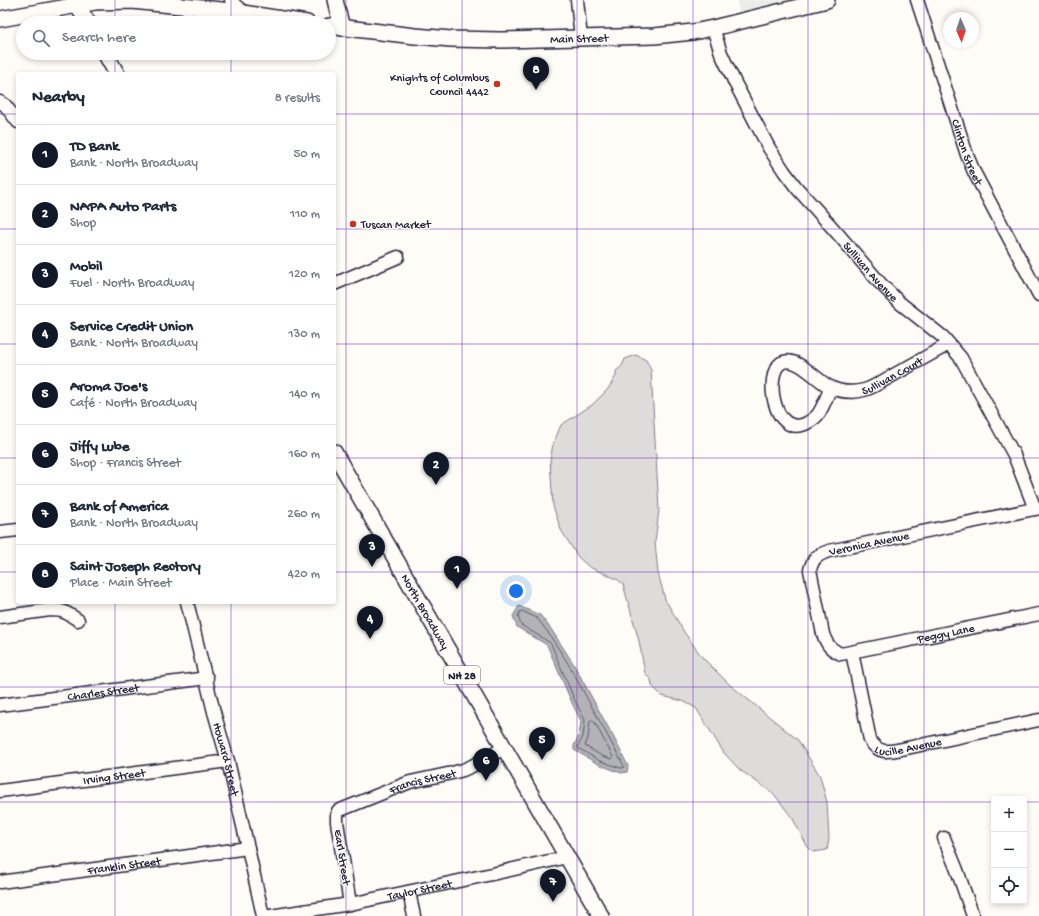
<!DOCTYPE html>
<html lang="en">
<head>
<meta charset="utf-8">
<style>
  body { margin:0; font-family:"Gochi Hand",sans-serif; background:#f6f6f7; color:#1f2937 }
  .controls { position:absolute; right:12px; bottom:12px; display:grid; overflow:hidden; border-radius:4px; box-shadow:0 2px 6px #0003 }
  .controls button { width:36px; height:36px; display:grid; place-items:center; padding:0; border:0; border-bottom:1px solid #e0e1e3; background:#fff; color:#1f2937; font:20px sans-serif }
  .compass { position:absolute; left:943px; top:12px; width:36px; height:36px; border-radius:50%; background:#fff; box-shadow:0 2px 6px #0003; rotate:177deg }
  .you { position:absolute; left:516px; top:591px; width:14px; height:14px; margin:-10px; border:3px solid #fff; border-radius:50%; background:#1a73e8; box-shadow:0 0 0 6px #1a73e833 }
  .badge { display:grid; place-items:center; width:26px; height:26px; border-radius:50%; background:#111827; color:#fff; font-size:13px; font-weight:700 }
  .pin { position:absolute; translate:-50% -33px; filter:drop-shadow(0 1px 2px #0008) }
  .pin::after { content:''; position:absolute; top:21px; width:14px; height:12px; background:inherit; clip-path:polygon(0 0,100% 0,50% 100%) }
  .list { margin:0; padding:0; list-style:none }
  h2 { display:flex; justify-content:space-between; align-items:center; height:52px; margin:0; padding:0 16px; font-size:17px }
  h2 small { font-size:13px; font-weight:400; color:#747a83 }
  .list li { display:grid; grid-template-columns:26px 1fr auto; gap:12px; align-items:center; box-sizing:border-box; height:60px; padding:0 16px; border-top:1px solid #e0e1e3 }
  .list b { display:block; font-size:15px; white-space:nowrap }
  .list p { margin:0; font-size:13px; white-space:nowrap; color:#747a83 }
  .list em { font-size:13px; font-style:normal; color:#747a83 }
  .icon { flex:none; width:22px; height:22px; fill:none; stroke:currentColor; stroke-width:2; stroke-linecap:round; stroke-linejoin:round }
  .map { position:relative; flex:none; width:1039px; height:916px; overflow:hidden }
  .search { position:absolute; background:#fff; box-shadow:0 2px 6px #0003; left:16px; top:16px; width:320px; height:44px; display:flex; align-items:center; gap:10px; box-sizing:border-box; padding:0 14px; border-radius:22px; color:#747a83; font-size:15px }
  .panel { position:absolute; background:#fff; box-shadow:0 2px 6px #0003; left:16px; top:72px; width:320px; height:532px; border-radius:4px }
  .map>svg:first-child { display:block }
  .built { fill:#ecece9 }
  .green { fill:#dddcdb; stroke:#807f8b }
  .water { fill:#b2b2b7; stroke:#787885 }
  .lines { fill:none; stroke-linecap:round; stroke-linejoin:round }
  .shore { stroke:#5c5c6d; stroke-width:1 }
  .minor-casing { stroke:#22223b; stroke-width:15 }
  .major-casing { stroke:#22223b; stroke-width:18 }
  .minor { stroke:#fdfcf7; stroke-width:12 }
  .major { stroke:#fdfcf7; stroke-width:15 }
  .grid { fill:none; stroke:#7b2cbf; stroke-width:1; stroke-opacity:0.55 }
  .poi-dot { fill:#c8321e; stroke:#fdfcf7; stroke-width:1.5 }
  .labels { text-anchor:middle; stroke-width:3; stroke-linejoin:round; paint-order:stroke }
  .shield { fill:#fdfcf7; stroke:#646373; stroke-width:1 }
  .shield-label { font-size:11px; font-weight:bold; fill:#22223b }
  .street-label { font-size:12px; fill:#22223b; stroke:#fdfcf7 }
  .poi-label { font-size:12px; fill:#22223b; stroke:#fdfcf7; text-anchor:end }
</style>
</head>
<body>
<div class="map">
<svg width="1039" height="916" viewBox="0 0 1039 916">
  <rect width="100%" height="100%" fill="#fdfcf7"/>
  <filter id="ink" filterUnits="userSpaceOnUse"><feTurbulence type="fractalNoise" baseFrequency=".025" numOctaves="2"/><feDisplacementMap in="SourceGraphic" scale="8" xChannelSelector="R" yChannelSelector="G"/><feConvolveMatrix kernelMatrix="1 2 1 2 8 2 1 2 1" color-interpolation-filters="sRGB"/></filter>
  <g filter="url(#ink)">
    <polygon class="built" points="737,0 790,0 739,13"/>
    <polygon class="green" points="636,355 646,360 651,370 659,510 655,542 658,573 665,599 684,632 702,657 729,684 798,740 820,776 827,802 829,839 827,850 813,852 807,846 793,819 774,794 740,770 724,753 696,708 683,701 662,696 652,686 651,680 645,673 639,641 623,584 617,579 589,567 578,557 561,530 553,506 550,461 553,444 561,425 592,405 608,389 616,376 616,371 622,366 625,359"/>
    <polygon class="water" points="519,606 540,615 551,629 573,663 614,738 628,766 627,772 621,773 598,764 574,750 574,745 579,736 581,721 572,703 547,645 517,627 513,616"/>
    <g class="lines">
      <g class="shore">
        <polygon points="522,611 537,618 547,631 569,665 624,766 623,768 621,768 600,761 578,748 578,746 583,737 585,720 575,701 551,644 549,642 521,625 518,616 520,612"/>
        <polygon points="592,720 594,721 613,757 612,759 602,756 585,746 588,738 590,721"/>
      </g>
      <defs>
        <g id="minor">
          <polyline points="231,0 235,5 246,14"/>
          <polyline points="577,0 581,38"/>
          <path id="s1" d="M917,0L967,155L974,172L1039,295"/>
          <path id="s2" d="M713,28L721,53L735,83L769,148L784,171L796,187L838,234L880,283L900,303L943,337L961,358L1014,455L1035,509"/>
          <polyline points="0,102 5,105 18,122"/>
          <polyline points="334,284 398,257"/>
          <path id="s3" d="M831,387C827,396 824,405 819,413C816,418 811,421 805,424C773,437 764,374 781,363C796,354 817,381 830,387C844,394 861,393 874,386L949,344"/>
          <path id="s4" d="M1039,508L829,551C817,555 813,558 810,570L823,634C827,645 830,649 841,654L1039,614"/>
          <polyline points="0,532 18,530"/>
          <path id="s5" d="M187,602L214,712L228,761L248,848L263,916"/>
          <path d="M0,617L50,610C64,610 67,613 78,620"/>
          <path id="s6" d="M852,652L870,740C878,754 888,752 902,749L1039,720"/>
          <path id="s7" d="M0,705L207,678"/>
          <path id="s8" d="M0,791L228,761"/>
          <polyline points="944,838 957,870 973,916"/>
          <path id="s9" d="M0,882L248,848"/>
          <polyline points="409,892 414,916"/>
          <path id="s10" d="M350,904L337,822V815L338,811L410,782L452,773L463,770L472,766L504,748"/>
          <path id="s11" d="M270,916L350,904L492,874L567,857"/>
        </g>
        <g id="major">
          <polyline points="74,0 88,23"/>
          <polyline points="335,0 342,28"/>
          <polyline points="0,19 95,2 132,1 231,11 307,23"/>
          <path id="s12" d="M329,26L415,36L451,39L501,40L654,36L693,32L713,28L827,0"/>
          <polyline points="105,53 117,74"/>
          <path id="s13" d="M334,452L601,916"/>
        </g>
      </defs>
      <use href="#minor" class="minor-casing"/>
      <use href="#major" class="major-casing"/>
      <use href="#minor" class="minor"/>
      <use href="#major" class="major"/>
    </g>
  </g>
  <path class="grid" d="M115,0V23M231,0V23M346,0V916M462,0V916M577,0V916M693,0V916M808,0V916M924,0V916M115,53V74M231,53V74M0,114H18M334,114H1039M0,229H18M334,229H1039M0,344H18M334,344H1039M0,458H18M334,458H1039M0,572H18M334,572H1039M115,602V916M231,602V916M0,687H1039M0,802H994M1024,802H1039"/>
  <g class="poi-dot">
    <circle cx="497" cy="84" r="4"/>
    <circle cx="353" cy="224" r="4"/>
  </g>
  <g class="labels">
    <rect class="shield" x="444" y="666" width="36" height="18" rx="3"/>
    <g class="shield-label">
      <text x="462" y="679">NH 28</text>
    </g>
    <g class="street-label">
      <text dy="4" stroke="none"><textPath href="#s12" startOffset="251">Main Street</textPath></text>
      <text dy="4" stroke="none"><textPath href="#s1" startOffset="160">Clinton Street</textPath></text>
      <text dy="4" stroke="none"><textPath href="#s2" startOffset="293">Sullivan Avenue</textPath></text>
      <text dy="4" stroke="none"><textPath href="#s3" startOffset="255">Sullivan Court</textPath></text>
      <text transform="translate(869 543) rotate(-12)" y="4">Veronica Avenue</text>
      <text dy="4" stroke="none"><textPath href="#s13" startOffset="184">North Broadway</textPath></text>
      <text dy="4" stroke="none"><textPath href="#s4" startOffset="443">Peggy Lane</textPath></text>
      <text dy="4" stroke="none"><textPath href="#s7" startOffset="104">Charles Street</textPath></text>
      <text dy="4" stroke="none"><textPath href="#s6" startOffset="133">Lucille Avenue</textPath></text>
      <text dy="4" stroke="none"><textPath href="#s5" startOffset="162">Howard Street</textPath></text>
      <text dy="4" stroke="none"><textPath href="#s8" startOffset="115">Irving Street</textPath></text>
      <text dy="4" stroke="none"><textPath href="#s10" startOffset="184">Francis Street</textPath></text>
      <text transform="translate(343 857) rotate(81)" y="4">Earl Street</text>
      <text dy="4" stroke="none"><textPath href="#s9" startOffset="125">Franklin Street</textPath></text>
      <text dy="4" stroke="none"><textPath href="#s11" startOffset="152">Taylor Street</textPath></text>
    </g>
    <g class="poi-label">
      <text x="489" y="81">Knights of Columbus<tspan x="489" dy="14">Council 4442</tspan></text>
      <text x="361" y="228" text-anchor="start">Tuscan Market</text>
    </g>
  </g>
</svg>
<div class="controls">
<button>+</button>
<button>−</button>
<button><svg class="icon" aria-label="locate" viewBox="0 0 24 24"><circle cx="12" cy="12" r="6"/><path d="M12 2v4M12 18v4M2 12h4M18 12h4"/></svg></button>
</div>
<svg class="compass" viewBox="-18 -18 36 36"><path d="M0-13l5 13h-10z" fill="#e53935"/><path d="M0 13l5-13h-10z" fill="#747a83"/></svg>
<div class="you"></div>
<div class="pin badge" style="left:457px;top:589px">1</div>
<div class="pin badge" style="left:436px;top:485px">2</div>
<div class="pin badge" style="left:372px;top:567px">3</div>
<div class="pin badge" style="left:370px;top:639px">4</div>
<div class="pin badge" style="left:542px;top:760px">5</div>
<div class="pin badge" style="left:486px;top:781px">6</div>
<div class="pin badge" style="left:553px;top:902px">7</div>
<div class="pin badge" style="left:536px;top:90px">8</div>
<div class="search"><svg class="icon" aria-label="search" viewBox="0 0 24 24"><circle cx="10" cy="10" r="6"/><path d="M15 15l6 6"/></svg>Search here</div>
<section class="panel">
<h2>Nearby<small>8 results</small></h2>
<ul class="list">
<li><span class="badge">1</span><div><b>TD Bank</b><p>Bank · North Broadway</p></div><em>50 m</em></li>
<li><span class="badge">2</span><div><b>NAPA Auto Parts</b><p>Shop</p></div><em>110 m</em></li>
<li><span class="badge">3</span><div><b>Mobil</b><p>Fuel · North Broadway</p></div><em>120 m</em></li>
<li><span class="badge">4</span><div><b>Service Credit Union</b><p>Bank · North Broadway</p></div><em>130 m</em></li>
<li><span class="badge">5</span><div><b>Aroma Joe's</b><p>Café · North Broadway</p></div><em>140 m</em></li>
<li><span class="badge">6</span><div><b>Jiffy Lube</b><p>Shop · Francis Street</p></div><em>160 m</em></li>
<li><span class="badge">7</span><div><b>Bank of America</b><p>Bank · North Broadway</p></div><em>260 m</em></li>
<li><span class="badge">8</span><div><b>Saint Joseph Rectory</b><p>Place · Main Street</p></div><em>420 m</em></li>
</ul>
</section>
</div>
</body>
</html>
